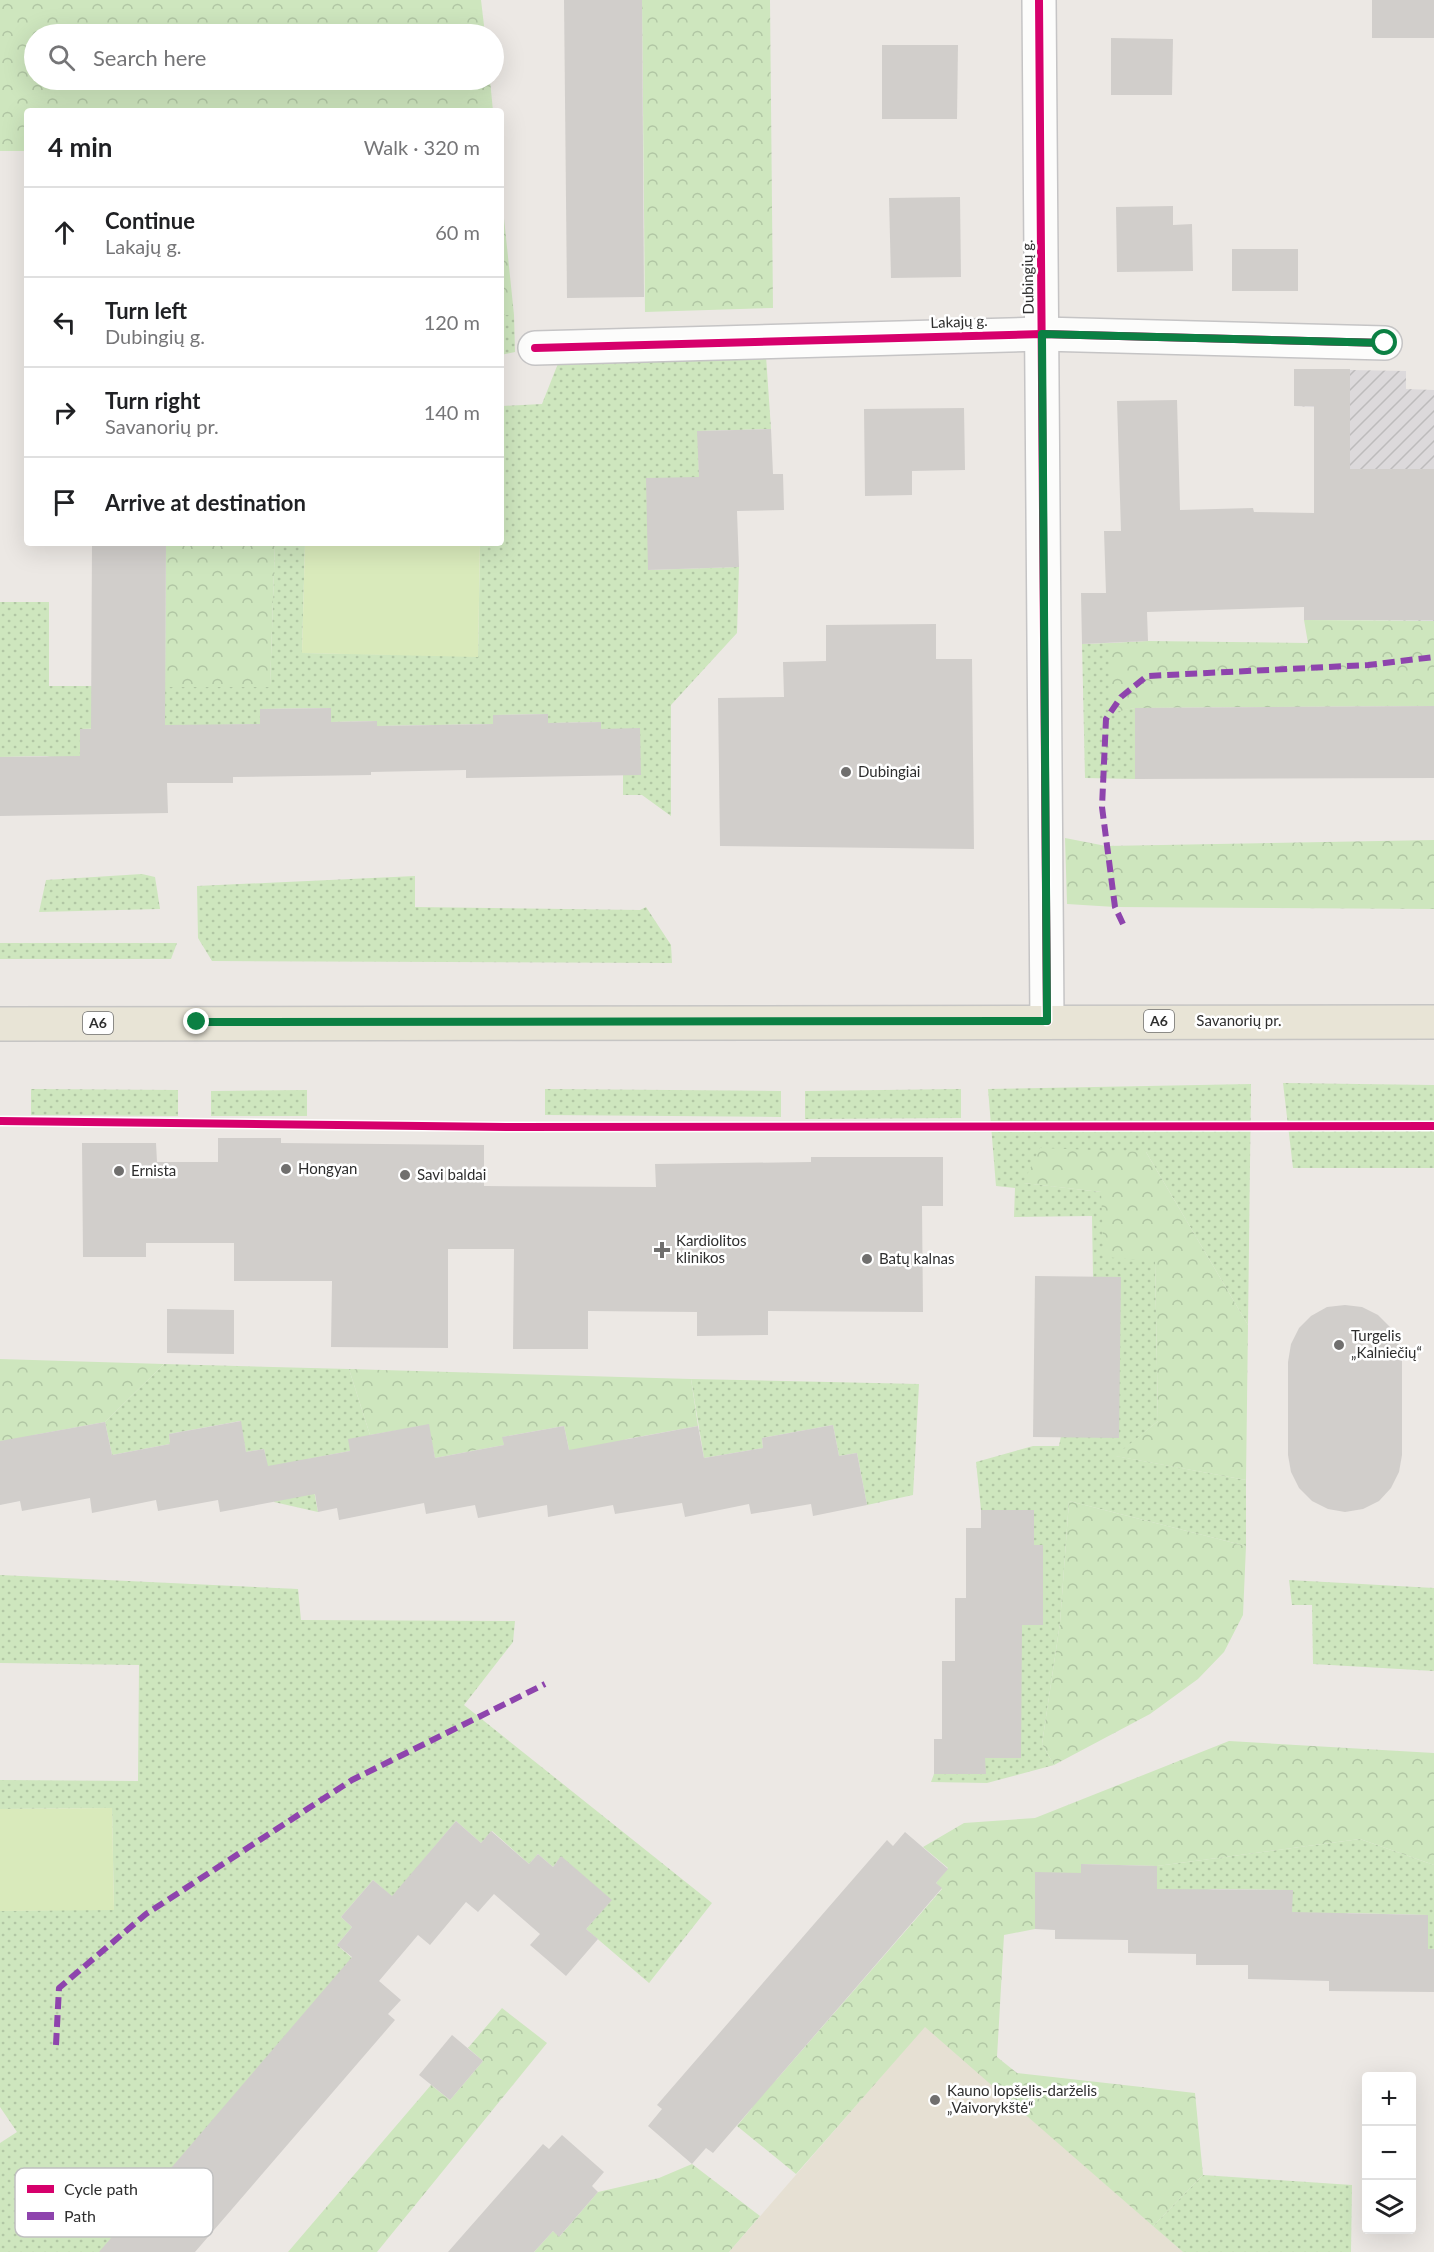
<!DOCTYPE html>
<html lang="en">
<head>
<meta charset="utf-8">
<style>
  body { margin:0; font-family:Lato,sans-serif; background:#f6f6f6; color:#202124 }
  .controls { position:absolute; right:18px; bottom:18px; display:grid; overflow:hidden; border-radius:6px; box-shadow:0 6px 24px #0002 }
  .controls button { width:54px; height:54px; display:grid; place-items:center; padding:0; border:0; border-bottom:2px solid #e0e0e0; background:#fff; color:#202124; font:30px sans-serif }
  .stop { position:absolute; width:18px; height:18px; margin:-14px; border:4px solid #0b8043; border-radius:50%; background:#fff }
  .stop.end { background:#0b8043; border-color:#fff; box-shadow:0 2px 6px #0008 }
  .list { margin:0; padding:0; list-style:none }
  h2 { display:flex; justify-content:space-between; align-items:center; height:78px; margin:0; padding:0 24px; font-size:26px }
  h2 small { font-size:20px; font-weight:400; color:#757577 }
  .list li { display:grid; grid-template-columns:39px 1fr auto; gap:18px; align-items:center; box-sizing:border-box; height:90px; padding:0 24px; border-top:2px solid #e0e0e0 }
  .list b { display:block; font-size:22px; white-space:nowrap }
  .list p { margin:0; font-size:20px; white-space:nowrap; color:#757577 }
  .list em { font-size:20px; font-style:normal; color:#757577 }
  .icon { flex:none; width:33px; height:33px; fill:none; stroke:currentColor; stroke-width:2; stroke-linecap:round; stroke-linejoin:round }
  .map { position:relative; flex:none; width:1434px; height:2252px; overflow:hidden }
  .search { position:absolute; background:#fff; box-shadow:0 6px 24px #0002; left:24px; top:24px; width:480px; height:66px; display:flex; align-items:center; gap:15px; box-sizing:border-box; padding:0 21px; border-radius:33px; color:#757577; font-size:22px }
  .panel { position:absolute; background:#fff; box-shadow:0 6px 24px #0002; left:24px; top:108px; width:480px; height:438px; border-radius:6px }
  .map>svg:first-child { display:block }
  .industrial { fill:url(#industrial-furrows) }
  .education { fill:#e6e0d3 }
  .grass { fill:url(#grass-dots) }
  .forest { fill:url(#forest-crowns) }
  .pitch { fill:#d9eabb }
  .building { fill:#d1cecb }
  .lines { fill:none; stroke-linecap:round; stroke-linejoin:round }
  .minor-casing { stroke:#c5c4c5; stroke-width:36 }
  .primary-casing { stroke:#c6c5c4; stroke-width:36 }
  .minor { stroke:#fcfcfb; stroke-width:33 }
  .primary { stroke:#e8e4d6; stroke-width:33 }
  .quiet { stroke:#8e44ad; stroke-width:6; stroke-dasharray:12 6; stroke-linecap:butt }
  .cycleway-casing { stroke:#fff; stroke-width:11 }
  .cycleway { stroke:#d6006c; stroke-width:8 }
  .route { stroke:#0b8043; stroke-width:8 }
  .poi-dot { fill:#706f6e; stroke:#fff; stroke-width:2 }
  .labels { text-anchor:middle; stroke-width:5; stroke-linejoin:round; paint-order:stroke }
  .shield { fill:#fff; stroke:#6d6d6d; stroke-width:1.5 }
  .shield-label { font-size:14px; font-weight:bold; fill:#2e2e2e }
  .street-label { font-size:15px; fill:#2e2e2e; stroke:#fff }
  .poi-label { font-size:15px; fill:#2e2e2e; stroke:#fff; text-anchor:start }
  .key { fill:#fff; stroke:#c0c0c0; stroke-width:1.5 }
  .key-label { font-size:16px; fill:#2e2e2e }
</style>
</head>
<body>
<div class="map">
<svg width="1434" height="2252" viewBox="0 0 1434 2252">
  <defs>
    <pattern id="industrial-furrows" width="10" height="10" patternUnits="userSpaceOnUse" patternTransform="scale(1.5)"><rect width="10" height="10" fill="#dcd9db"/><path d="M-1 1l2-2M0 10L10 0M9 11l2-2" fill="none" stroke="#bdbbbc"/></pattern>
    <pattern id="grass-dots" width="8" height="8" patternUnits="userSpaceOnUse" patternTransform="scale(1.5)"><rect width="8" height="8" fill="#cee6be"/><path d="M2 2h.1M6 6h.1" fill="none" stroke="#b1c6a4" stroke-width="1.8" stroke-linecap="round"/></pattern>
    <pattern id="forest-crowns" width="20" height="18" patternUnits="userSpaceOnUse" patternTransform="scale(1.5)"><rect width="20" height="18" fill="#cee6be"/><path d="M2 6a3 3 0 1 1 6 0M12 15a3 3 0 1 1 6 0" fill="none" stroke="#b1c6a4"/></pattern>
  </defs>
  <rect width="100%" height="100%" fill="#ece8e4"/>
  <polygon class="industrial" points="1294,369 1406,371 1406,389 1434,390 1434,621 1350,620 1314,513 1314,407 1294,406"/>
  <polygon class="education" points="925,2026 1183,2252 729,2252"/>
  <g class="grass">
    <polygon points="501,315 514,315 515,352 501,355"/>
    <polygon points="766,356 771,429 698,431 699,477 649,570 739,567 737,633 671,705 671,816 642,795 623,795 623,775 640,729 601,729 601,722 548,723 548,714 493,715 493,724 377,726 376,721 331,722 330,708 260,709 260,724 80,729 80,768 47,756 0,757 0,602 49,602 49,686 270,686 275,543 305,543 302,653 478,656 480,543 501,543 502,406 542,404 559,361"/>
    <polygon points="1110,643 1110,712 1135,708 1135,779 1085,778 1082,644"/>
    <polygon points="142,874 155,877 160,909 39,912 46,880"/>
    <polygon points="415,876 415,907 640,910 646,907 671,945 672,963 212,961 198,938 197,886"/>
    <polygon points="0,943 177,943 171,959 0,959"/>
    <polygon points="1283,1083 1434,1085 1434,1168 1293,1168"/>
    <polygon points="1251,1084 1248,1325 1146,1152 1024,1183 1101,1192 1155,1261 1158,1421 1116,1456 1246,1480 1246,1546 1069,1501 1060,1623 1042,1744 1054,1765 987,1783 931,1782 934,1774 985,1774 985,1758 1021,1758 1021,1680 1012,1625 1043,1625 1043,1545 1034,1545 1034,1510 981,1510 976,1462 1033,1446 1059,1446 1093,1277 1092,1216 1014,1217 1015,1188 996,1186 988,1089"/>
    <polygon points="31,1089 178,1090 178,1116 31,1115"/>
    <polygon points="545,1089 781,1091 781,1117 545,1115"/>
    <polygon points="961,1089 961,1118 805,1119 805,1091"/>
    <polygon points="307,1090 307,1116 211,1116 211,1091"/>
    <polygon points="164,1364 349,1369 370,1435 350,1451 308,1459 318,1512 274,1502 264,1449 246,1452 240,1421 169,1434 170,1444 112,1455 105,1422"/>
    <polygon points="691,1379 919,1384 913,1495 867,1505 857,1453 839,1456 833,1425 762,1438 763,1448 704,1458"/>
    <polygon points="0,1575 298,1589 301,1620 515,1621 513,1642 464,1705 712,1903 649,1983 586,1929 611,1900 561,1857 553,1867 538,1854 529,1864 492,1831 481,1843 456,1821 419,1865 404,1907 373,1880 341,1917 352,1927 337,1945 358,1963 339,1973 108,2252 0,2252 0,2143 17,2132 0,2107 0,1911 114,1909 112,1808 0,1809 0,1780 138,1781 139,1665 0,1663"/>
    <polygon points="1289,1580 1434,1588 1434,1671 1313,1664 1312,1605 1292,1605"/>
    <polygon points="1360,1839 1434,1865 1434,1949 1428,1949 1428,1915 1349,1913 1292,1924 1292,1890 1213,1889 1157,1899 1157,1866"/>
    <polygon points="1203,2175 1352,2185 1351,2252 1183,2252 1153,2226"/>
  </g>
  <g class="forest">
    <polygon points="0,0 481,0 485,34 34,34 34,80 490,80 493,111 27,111 27,151 0,151"/>
    <polygon points="642,0 770,0 773,308 645,312"/>
    <polygon points="501,189 514,315 501,315"/>
    <polygon points="166,543 275,543 270,687 165,687"/>
    <polygon points="1304,620 1434,621 1434,706 1135,708 1110,713 1110,643 1148,641 1308,643"/>
    <polygon points="1065,838 1106,846 1434,840 1434,909 1115,907 1067,904"/>
    <polygon points="1040,1148 1146,1152 1248,1325 1246,1480 1115,1456 1158,1421 1155,1261 1104,1257 1101,1192 1023,1183"/>
    <polygon points="0,1359 164,1364 105,1422 34,1435 0,1451"/>
    <polygon points="349,1369 691,1379 698,1426 627,1439 571,1459 564,1426 503,1437 504,1445 435,1458 428,1425 370,1435"/>
    <polygon points="1069,1501 1246,1546 1243,1615 1224,1652 1198,1679 1150,1714 1054,1765 1042,1744 1060,1623"/>
    <polygon points="1229,1741 1434,1753 1434,1865 1360,1839 1157,1866 1081,1864 1081,1873 1035,1873 1035,1929 1004,1935 997,2057 1017,2073 1195,2093 1203,2175 1153,2226 925,2027 796,2174 737,2126 752,2108 746,2102 777,2079 942,1889 936,1883 948,1868 923,1847 964,1823 1035,1818"/>
    <polygon points="502,2008 547,2043 377,2252 288,2252 431,2085 450,2100 483,2061 468,2048"/>
    <polygon points="692,2164 760,2216 729,2252 534,2252 553,2231 560,2236 598,2192 659,2178"/>
  </g>
  <g class="pitch">
    <polygon points="305,543 480,543 478,657 302,653"/>
    <polygon points="112,1808 114,1910 0,1911 0,1809"/>
  </g>
  <g class="building">
    <polygon points="564,0 642,0 644,297 567,298"/>
    <rect x="1372" y="0" width="62" height="38"/>
    <polygon points="1111,38 1173,39 1172,95 1111,95"/>
    <polygon points="882,45 958,45 957,119 882,119"/>
    <polygon points="960,197 961,277 891,278 889,198"/>
    <polygon points="1173,206 1173,225 1192,224 1193,271 1117,272 1116,207"/>
    <rect x="1232" y="249" width="66" height="42"/>
    <polygon points="1294,369 1350,369 1350,469 1434,469 1434,620 1304,620 1304,607 1147,612 1148,641 1082,644 1081,593 1106,593 1104,531 1121,531 1117,401 1177,400 1180,510 1253,508 1254,512 1314,513 1314,406 1294,406"/>
    <polygon points="964,408 965,470 912,471 912,495 865,496 864,409"/>
    <polygon points="771,429 773,474 783,474 784,510 737,511 739,567 648,570 646,478 699,477 697,431"/>
    <polygon points="92,543 166,543 165,725 260,724 260,709 331,708 331,722 377,721 377,726 493,724 493,715 548,714 548,723 601,722 601,729 640,728 641,775 466,778 466,770 371,772 371,775 233,777 233,783 167,783 168,813 0,816 0,757 80,756 80,729 91,729"/>
    <polygon points="936,624 936,659 972,659 974,849 720,846 718,698 784,697 783,662 826,661 826,625"/>
    <polygon points="1434,706 1434,778 1135,779 1135,708"/>
    <polygon points="218,1138 281,1138 281,1143 484,1145 484,1186 656,1187 655,1164 811,1162 811,1157 943,1157 943,1206 922,1206 923,1312 768,1311 768,1335 697,1336 697,1312 588,1311 588,1349 513,1349 514,1249 448,1249 448,1348 331,1347 332,1281 234,1281 234,1243 146,1243 146,1257 83,1257 82,1143 156,1143 157,1162 218,1162"/>
    <polygon points="1035,1276 1121,1277 1119,1438 1033,1437"/>
    <polygon points="1345,1305 1362,1307 1378,1315 1391,1328 1399,1344 1402,1361 1402,1455 1399,1472 1391,1488 1379,1501 1363,1509 1345,1512 1328,1509 1312,1501 1299,1488 1291,1472 1288,1455 1288,1362 1291,1344 1299,1328 1311,1316 1327,1307"/>
    <polygon points="167,1309 234,1310 234,1354 167,1353"/>
    <polygon points="241,1421 246,1452 264,1449 268,1466 350,1451 348,1439 429,1424 435,1458 504,1445 502,1437 564,1426 569,1450 698,1426 704,1458 763,1448 762,1438 833,1425 839,1456 857,1453 867,1505 813,1516 811,1504 751,1514 749,1504 685,1517 682,1503 615,1514 613,1505 548,1517 547,1505 478,1518 475,1505 426,1514 424,1503 339,1520 337,1508 318,1512 315,1494 220,1512 218,1500 158,1511 156,1500 92,1513 90,1498 22,1511 20,1501 0,1505 0,1441 105,1422 112,1455 170,1444 169,1434"/>
    <polygon points="981,1510 1034,1510 1034,1545 1043,1545 1043,1625 1022,1625 1021,1758 985,1758 986,1774 934,1774 934,1739 942,1739 942,1661 955,1661 955,1598 966,1598 966,1528 981,1528"/>
    <polygon points="456,1821 481,1843 491,1831 529,1864 538,1854 553,1867 561,1856 612,1900 586,1929 598,1939 566,1976 530,1945 540,1934 494,1894 478,1912 466,1902 430,1945 418,1935 379,1981 401,2000 388,2014 395,2020 195,2252 99,2252 352,1957 337,1945 352,1927 341,1917 373,1880 392,1896"/>
    <polygon points="905,1832 948,1869 936,1883 942,1888 713,2153 706,2148 692,2164 648,2126 662,2109 657,2105 887,1840 893,1846"/>
    <polygon points="1081,1864 1157,1866 1157,1889 1293,1890 1292,1912 1428,1915 1428,1949 1434,1949 1434,1992 1329,1991 1329,1981 1248,1979 1248,1965 1196,1965 1196,1954 1128,1953 1128,1940 1055,1939 1055,1930 1035,1929 1035,1872 1081,1873"/>
    <polygon points="452,2035 483,2061 450,2100 419,2075"/>
    <polygon points="562,2135 604,2172 592,2186 598,2192 559,2237 553,2231 534,2252 448,2252 543,2144 549,2149"/>
  </g>
  <g class="lines">
    <defs>
      <g id="minor">
        <polyline points="1039,0 1047,1021"/>
        <polyline points="535,348 1042,334 1385,343"/>
      </g>
      <polyline id="primary" points="0,1024 1434,1022"/>
    </defs>
    <use href="#minor" class="minor-casing"/>
    <use href="#primary" class="primary-casing"/>
    <use href="#minor" class="minor"/>
    <use href="#primary" class="primary"/>
    <g class="quiet">
      <polyline points="1123,924 1115,907 1102,807 1106,719 1121,697 1147,676 1368,665 1434,657"/>
      <polyline points="56,2045 59,1988 146,1914 352,1780 545,1684"/>
    </g>
    <defs>
      <g id="cycleway">
        <polyline points="1039,0 1047,1021"/>
        <polyline points="535,348 1042,334 1385,343"/>
        <polyline points="0,1121 506,1127 1434,1126"/>
      </g>
    </defs>
    <use href="#cycleway" class="cycleway-casing"/>
    <use href="#cycleway" class="cycleway"/>
  </g>
  <g class="lines">
    <polyline class="route" points="197,1022 1047,1021 1042,334 1385,343"/>
  </g>
  <g class="poi-dot">
    <circle cx="846" cy="772" r="6"/>
    <circle cx="286" cy="1169" r="6"/>
    <circle cx="119" cy="1171" r="6"/>
    <circle cx="405" cy="1175" r="6"/>
    <path d="M659 1241h6v6h6v6h-6v6h-6v-6h-6v-6h6z"/>
    <circle cx="867" cy="1259" r="6"/>
    <circle cx="1339" cy="1345" r="6"/>
    <circle cx="935" cy="2100" r="6"/>
  </g>
  <g class="labels">
    <g class="shield">
      <rect x="1144" y="1010" width="30" height="22" rx="4.5"/>
      <rect x="83" y="1012" width="30" height="22" rx="4.5"/>
    </g>
    <g class="shield-label">
      <text x="1159" y="1026">A6</text>
      <text x="98" y="1028">A6</text>
    </g>
    <g class="street-label">
      <text transform="translate(1028 277) rotate(-91)" y="5">Dubingių g.</text>
      <text transform="translate(959 322) rotate(-2)" y="5">Lakajų g.</text>
      <text x="1239" y="1026">Savanorių pr.</text>
    </g>
    <g class="poi-label">
      <text x="858" y="777">Dubingiai</text>
      <text x="298" y="1174">Hongyan</text>
      <text x="131" y="1176">Ernista</text>
      <text x="417" y="1180">Savi baldai</text>
      <text x="676" y="1246">Kardiolitos<tspan x="676" dy="17">klinikos</tspan></text>
      <text x="879" y="1264">Batų kalnas</text>
      <text x="1351" y="1341">Turgelis<tspan x="1351" dy="17">„Kalniečių“</tspan></text>
      <text x="947" y="2096">Kauno lopšelis-darželis<tspan x="947" dy="17">„Vaivorykštė“</tspan></text>
    </g>
  </g>
  <rect x="15" y="2168" width="198" height="69" rx="9" class="key"/>
  <rect x="27" y="2185" width="27" height="8" fill="#d6006c"/>
  <rect x="27" y="2212" width="27" height="8" fill="#8e44ad"/>
  <g class="key-label">
    <text x="64" y="2195">Cycle path</text>
    <text x="64" y="2222">Path</text>
  </g>
</svg>
<div class="controls">
<button>+</button>
<button>−</button>
<button><svg class="icon" aria-label="layers" viewBox="0 0 24 24"><path d="M12 4l9 5-9 5-9-5zM3 14l9 5 9-5"/></svg></button>
</div>
<div class="stop" style="left:1385px;top:343px"></div>
<div class="stop end" style="left:197px;top:1022px"></div>
<div class="search"><svg class="icon" aria-label="search" viewBox="0 0 24 24"><circle cx="10" cy="10" r="6"/><path d="M15 15l6 6"/></svg>Search here</div>
<section class="panel">
<h2>4 min<small>Walk · 320 m</small></h2>
<ul class="list">
<li><svg class="icon" aria-label="ahead" viewBox="0 0 24 24"><path d="M12 20V5M6 11l6-6 6 6"/></svg><div><b>Continue</b><p>Lakajų g.</p></div><em>60 m</em></li>
<li><svg class="icon" aria-label="left" viewBox="0 0 24 24"><path d="M17 20v-9H6M10 6l-5 5 5 5"/></svg><div><b>Turn left</b><p>Dubingių g.</p></div><em>120 m</em></li>
<li><svg class="icon" aria-label="right" viewBox="0 0 24 24"><path d="M7 20v-9h11M14 6l5 5-5 5"/></svg><div><b>Turn right</b><p>Savanorių pr.</p></div><em>140 m</em></li>
<li><svg class="icon" aria-label="arrive" viewBox="0 0 24 24"><path d="M6 21V4h12l-3 4 3 4H6"/></svg><div><b>Arrive at destination</b></div></li>
</ul>
</section>
</div>
</body>
</html>
